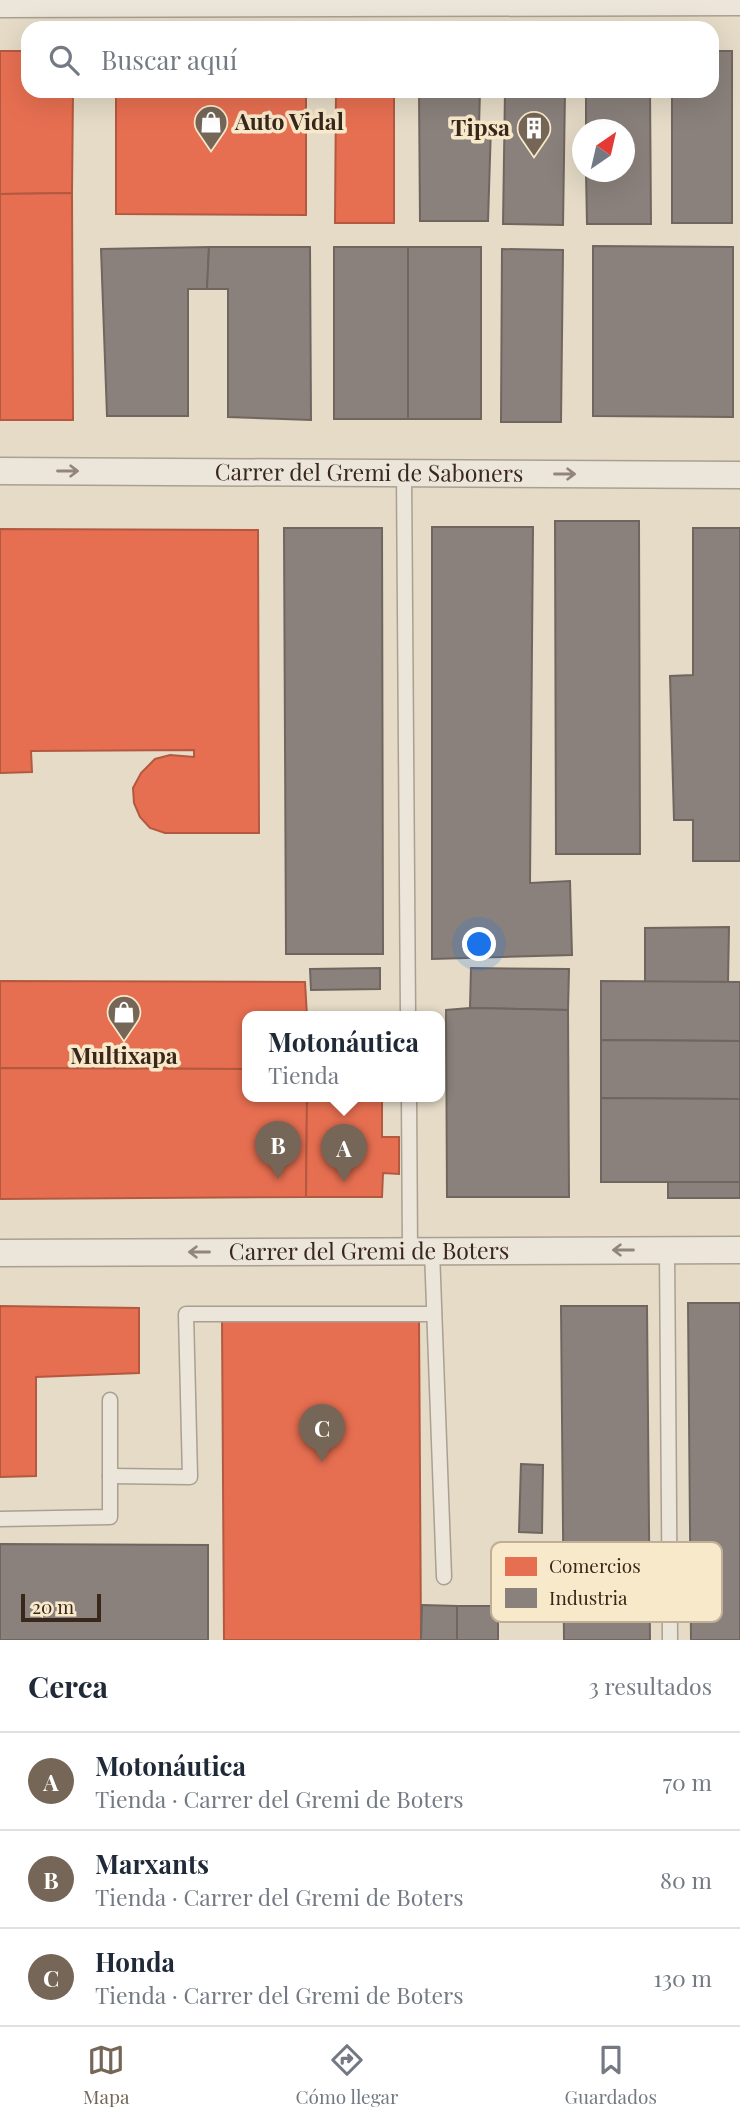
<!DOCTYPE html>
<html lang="es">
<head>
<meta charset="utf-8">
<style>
  body { margin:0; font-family:"Playfair Display",serif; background:#f2f2f3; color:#1f2937 }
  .compass { position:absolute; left:572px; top:119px; width:63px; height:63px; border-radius:50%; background:#fff; box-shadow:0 7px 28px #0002; rotate:34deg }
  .scale { position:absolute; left:21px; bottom:18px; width:80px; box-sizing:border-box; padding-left:7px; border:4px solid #38271a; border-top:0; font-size:19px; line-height:24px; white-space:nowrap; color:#38271a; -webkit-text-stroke:5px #f9e9cb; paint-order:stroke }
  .you { position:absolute; left:480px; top:945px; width:24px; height:24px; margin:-18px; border:5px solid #fff; border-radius:50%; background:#1a73e8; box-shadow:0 0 0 10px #1a73e833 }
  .badge { display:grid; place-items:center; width:46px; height:46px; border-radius:50%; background:#756657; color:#fff; font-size:23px; font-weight:700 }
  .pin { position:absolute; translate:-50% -58px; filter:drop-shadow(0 2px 4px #0008) }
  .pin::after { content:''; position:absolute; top:37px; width:24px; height:21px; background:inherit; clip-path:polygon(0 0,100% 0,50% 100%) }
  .popup { position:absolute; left:242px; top:1011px; width:203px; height:91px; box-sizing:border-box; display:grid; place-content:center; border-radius:14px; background:#fff; filter:drop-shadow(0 2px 5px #0005); font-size:23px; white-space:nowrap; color:#747a83 }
  .popup b { font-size:26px; color:#1f2937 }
  .popup::after { content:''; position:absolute; left:50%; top:100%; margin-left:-14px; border:14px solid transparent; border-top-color:#fff }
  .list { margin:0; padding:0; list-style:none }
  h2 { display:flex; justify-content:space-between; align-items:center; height:91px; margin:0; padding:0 28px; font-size:30px }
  h2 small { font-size:23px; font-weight:400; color:#747a83 }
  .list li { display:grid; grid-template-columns:46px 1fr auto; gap:21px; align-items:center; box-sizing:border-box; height:98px; padding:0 28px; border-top:2px solid #e0e1e3 }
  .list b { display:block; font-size:26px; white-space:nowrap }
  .list p { margin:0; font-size:23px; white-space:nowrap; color:#747a83 }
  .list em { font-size:23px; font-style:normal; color:#747a83 }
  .icon { flex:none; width:38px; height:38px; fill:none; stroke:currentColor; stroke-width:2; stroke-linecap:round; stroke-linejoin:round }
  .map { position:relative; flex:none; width:740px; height:1640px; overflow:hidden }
  .search { position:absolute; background:#fff; box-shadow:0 7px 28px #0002; left:21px; right:21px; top:21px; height:77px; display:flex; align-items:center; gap:18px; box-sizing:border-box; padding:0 24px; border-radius:21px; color:#747a83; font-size:26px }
  .sheet { height:385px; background:#fff }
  nav { display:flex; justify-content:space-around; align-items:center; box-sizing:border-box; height:98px; border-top:2px solid #e0e1e3; background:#fff; font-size:19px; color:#747a83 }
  nav a { display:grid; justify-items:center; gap:4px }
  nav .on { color:#756657 }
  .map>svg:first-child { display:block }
  .shops { fill:#e76f51; stroke:#b25940; stroke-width:2 }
  .industry { fill:#8a817c; stroke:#71665f; stroke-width:2 }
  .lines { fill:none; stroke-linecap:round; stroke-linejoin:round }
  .service-casing { stroke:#aaa091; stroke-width:17 }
  .minor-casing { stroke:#aaa091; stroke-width:29 }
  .service { stroke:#ece5da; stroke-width:14 }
  .minor { stroke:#ece5da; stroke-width:26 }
  .oneway { stroke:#92867a }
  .labels { text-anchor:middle; stroke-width:7; stroke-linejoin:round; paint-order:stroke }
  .poi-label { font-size:23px; font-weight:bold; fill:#38271a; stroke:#f9e9cb; text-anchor:start }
  .street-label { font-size:23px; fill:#38271a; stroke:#f9e9cb }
  .key { fill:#f9e9cb; stroke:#bfaf96; stroke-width:2 }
  .key-label { font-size:19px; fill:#38271a }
</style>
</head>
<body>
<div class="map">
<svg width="740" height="1640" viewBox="0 0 740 1640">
  <rect width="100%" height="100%" fill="#e5dbc7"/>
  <g class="shops">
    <polygon points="0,51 28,51 28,91 73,91 72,193 0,194"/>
    <polygon points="116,91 306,91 306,215 116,214"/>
    <polygon points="336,91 394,91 394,223 335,223"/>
    <polygon points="72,193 73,420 0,420 0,194"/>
    <polygon points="0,529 258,530 259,833 165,833 150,828 140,817 134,803 133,788 141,773 155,759 170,755 194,757 194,750 31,751 32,772 0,773"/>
    <polygon points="0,981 305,982 307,1016 248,1016 248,1069 0,1068"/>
    <polygon points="0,1068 248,1069 248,1096 307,1096 306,1197 0,1199"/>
    <polygon points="307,1096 382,1096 382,1137 399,1137 399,1174 383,1173 382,1197 306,1197"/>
    <polygon points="0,1306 139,1308 139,1373 36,1377 36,1476 0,1477"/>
    <polygon points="419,1318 421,1640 224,1640 222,1319"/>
  </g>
  <g class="industry">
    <polygon points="712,51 732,51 732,223 672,223 672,91 712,91"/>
    <polygon points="419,91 480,91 479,126 491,126 488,221 420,221"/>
    <polygon points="505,91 565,91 563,225 503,224"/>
    <polygon points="586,91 650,91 651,224 587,224 586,172 624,172 624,130 586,130"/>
    <polygon points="593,246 733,247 733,417 593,416"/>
    <polygon points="209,247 207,289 188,289 188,416 107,416 101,249"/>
    <polygon points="209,247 310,247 311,420 228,417 228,289 207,289"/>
    <rect x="334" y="247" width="74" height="172"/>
    <rect x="408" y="247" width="73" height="172"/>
    <polygon points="502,249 563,250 561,422 501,422"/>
    <polygon points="555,521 639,521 640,854 556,854"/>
    <polygon points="432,527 533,527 530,883 570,881 572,955 432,959"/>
    <polygon points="284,528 382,528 383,954 286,954"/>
    <polygon points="693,528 740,528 740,861 693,861 693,820 674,820 670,676 693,675"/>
    <polygon points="729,927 728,982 645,982 645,928"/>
    <polygon points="380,968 380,989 311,990 310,969"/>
    <polygon points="471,968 569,969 568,1010 470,1008"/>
    <polygon points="601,981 740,982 740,1041 601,1040"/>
    <polygon points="470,1008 568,1010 569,1197 447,1197 446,1010"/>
    <polygon points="601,1040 740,1041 740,1099 601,1098"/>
    <polygon points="601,1098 740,1099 740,1182 601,1182"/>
    <rect x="668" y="1182" width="72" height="16"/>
    <polygon points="688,1303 740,1303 740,1640 691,1640"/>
    <polygon points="561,1306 647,1306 650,1640 564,1640"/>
    <polygon points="521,1464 543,1465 542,1533 519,1532"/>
    <polygon points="0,1544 208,1545 208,1640 0,1640"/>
    <polygon points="422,1605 457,1606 457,1640 421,1640"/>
    <rect x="457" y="1606" width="41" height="34"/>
  </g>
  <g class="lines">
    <defs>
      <g id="service">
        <polyline points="404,473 408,1016"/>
        <polyline points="409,1096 410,1251"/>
        <polyline points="667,1250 670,1640"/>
        <polyline points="432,1251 444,1577"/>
        <polyline points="110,1476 190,1477 186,1314 434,1314"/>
        <polyline points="0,1519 110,1517 110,1400"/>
      </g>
      <g id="minor">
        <polyline points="0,4 740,2"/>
        <path id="s1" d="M0,471L740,475"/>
        <path id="s2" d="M0,1253L740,1250"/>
      </g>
    </defs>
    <use href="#service" class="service-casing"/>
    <use href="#minor" class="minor-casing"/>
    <use href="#service" class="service"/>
    <use href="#minor" class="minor"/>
  </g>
  <defs><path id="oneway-shaft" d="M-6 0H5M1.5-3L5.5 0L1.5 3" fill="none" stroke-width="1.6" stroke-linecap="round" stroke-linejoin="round" transform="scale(1.75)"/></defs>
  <g class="oneway">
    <use href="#oneway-shaft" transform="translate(68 471)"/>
    <use href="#oneway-shaft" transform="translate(565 474)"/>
    <use href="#oneway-shaft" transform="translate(623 1250) rotate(180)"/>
    <use href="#oneway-shaft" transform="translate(199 1252) rotate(180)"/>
  </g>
  <defs>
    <symbol id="shop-pin" viewBox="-11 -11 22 30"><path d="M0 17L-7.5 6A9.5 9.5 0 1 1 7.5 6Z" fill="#756657" stroke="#f9e9cb"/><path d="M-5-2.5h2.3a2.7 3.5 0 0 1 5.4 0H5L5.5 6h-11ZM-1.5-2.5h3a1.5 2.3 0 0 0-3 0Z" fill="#fff"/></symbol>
    <symbol id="building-pin" viewBox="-11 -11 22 30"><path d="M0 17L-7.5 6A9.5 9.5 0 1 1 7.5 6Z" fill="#756657" stroke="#f9e9cb"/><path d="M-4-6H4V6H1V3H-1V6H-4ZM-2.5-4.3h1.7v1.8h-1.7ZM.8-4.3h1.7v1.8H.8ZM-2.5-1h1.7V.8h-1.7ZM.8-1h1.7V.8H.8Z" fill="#fff"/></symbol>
  </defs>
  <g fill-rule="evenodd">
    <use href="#shop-pin" x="192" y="103" width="38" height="52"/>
    <use href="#building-pin" x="515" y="109" width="38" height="52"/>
    <use href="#shop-pin" x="105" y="993" width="38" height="52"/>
  </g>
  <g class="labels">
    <g class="poi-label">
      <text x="235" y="130">Auto Vidal</text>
      <text x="510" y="136" text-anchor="end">Tipsa</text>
      <text x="124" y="1064" text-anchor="middle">Multixapa</text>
    </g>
    <g class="street-label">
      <text dy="8" stroke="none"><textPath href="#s1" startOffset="369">Carrer del Gremi de Saboners</textPath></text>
      <text dy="8" stroke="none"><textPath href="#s2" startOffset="369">Carrer del Gremi de Boters</textPath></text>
    </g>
  </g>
  <rect x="491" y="1542" width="231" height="80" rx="10" class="key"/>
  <rect x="505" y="1557" width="32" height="19" fill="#e76f51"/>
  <rect x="505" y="1588" width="32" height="20" fill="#8a817c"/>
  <g class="key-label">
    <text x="549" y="1573">Comercios</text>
    <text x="549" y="1605">Industria</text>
  </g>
</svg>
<svg class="compass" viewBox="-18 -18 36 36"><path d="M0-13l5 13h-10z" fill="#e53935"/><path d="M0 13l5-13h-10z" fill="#747a83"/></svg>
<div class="scale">20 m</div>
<div class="you"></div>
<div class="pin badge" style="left:344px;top:1182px">A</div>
<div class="popup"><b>Motonáutica</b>Tienda</div>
<div class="pin badge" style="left:278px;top:1179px">B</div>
<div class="pin badge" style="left:322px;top:1462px">C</div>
<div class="search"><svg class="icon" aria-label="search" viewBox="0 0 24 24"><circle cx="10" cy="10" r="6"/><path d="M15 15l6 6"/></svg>Buscar aquí</div>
</div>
<section class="sheet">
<h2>Cerca<small>3 resultados</small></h2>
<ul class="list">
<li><span class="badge">A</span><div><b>Motonáutica</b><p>Tienda · Carrer del Gremi de Boters</p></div><em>70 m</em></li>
<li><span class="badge">B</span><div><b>Marxants</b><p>Tienda · Carrer del Gremi de Boters</p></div><em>80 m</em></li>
<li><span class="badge">C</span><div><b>Honda</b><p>Tienda · Carrer del Gremi de Boters</p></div><em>130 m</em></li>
</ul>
</section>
<nav>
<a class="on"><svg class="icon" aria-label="map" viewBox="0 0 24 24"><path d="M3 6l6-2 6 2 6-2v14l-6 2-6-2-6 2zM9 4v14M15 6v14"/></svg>Mapa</a>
<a><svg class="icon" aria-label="directions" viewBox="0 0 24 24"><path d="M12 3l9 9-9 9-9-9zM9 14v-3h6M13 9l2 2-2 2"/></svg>Cómo llegar</a>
<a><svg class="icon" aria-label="saved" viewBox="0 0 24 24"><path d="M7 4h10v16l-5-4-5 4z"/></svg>Guardados</a>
</nav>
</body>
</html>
